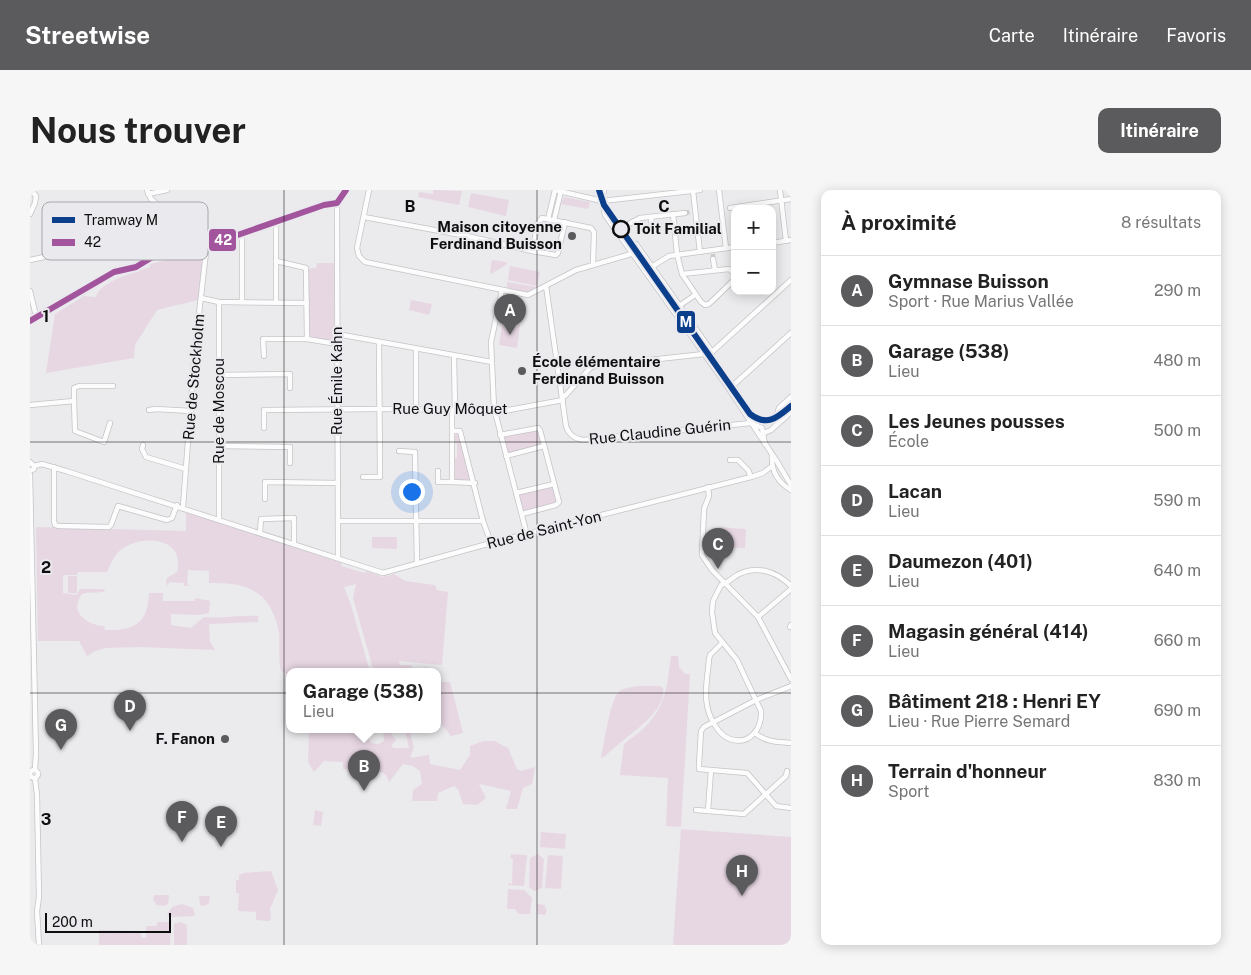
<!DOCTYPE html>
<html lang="fr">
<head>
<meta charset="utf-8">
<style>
  body { margin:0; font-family:"Public Sans",sans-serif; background:#f6f6f6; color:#222 }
  .controls { position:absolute; right:15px; top:15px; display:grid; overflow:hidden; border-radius:10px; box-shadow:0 2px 12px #0003 }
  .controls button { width:45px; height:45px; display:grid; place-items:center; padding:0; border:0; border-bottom:1px solid #e0e0e0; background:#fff; color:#222; font:25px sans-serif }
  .scale { position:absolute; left:15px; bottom:12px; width:126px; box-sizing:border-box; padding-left:5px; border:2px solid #0e0e0f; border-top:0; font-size:14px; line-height:18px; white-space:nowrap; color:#0e0e0f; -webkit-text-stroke:4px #eae9ee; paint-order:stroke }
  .you { position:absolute; left:381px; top:301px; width:18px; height:18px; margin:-12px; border:4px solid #fff; border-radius:50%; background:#1a73e8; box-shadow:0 0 0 8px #1a73e833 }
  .badge { display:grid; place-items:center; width:32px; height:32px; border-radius:50%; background:#5b5b5d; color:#fff; font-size:16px; font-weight:700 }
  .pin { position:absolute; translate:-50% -41px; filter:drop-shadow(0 1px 2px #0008) }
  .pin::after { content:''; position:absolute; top:26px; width:18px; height:15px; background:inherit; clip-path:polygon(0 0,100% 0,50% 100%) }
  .popup { position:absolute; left:256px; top:478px; width:155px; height:65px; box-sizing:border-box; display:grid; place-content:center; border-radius:10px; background:#fff; filter:drop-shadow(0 1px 4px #0005); font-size:16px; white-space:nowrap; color:#767676 }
  .popup b { font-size:19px; color:#222 }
  .popup::after { content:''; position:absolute; left:50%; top:100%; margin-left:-10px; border:10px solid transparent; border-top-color:#fff }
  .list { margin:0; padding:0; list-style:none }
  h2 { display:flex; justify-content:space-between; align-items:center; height:65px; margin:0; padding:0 20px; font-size:21px }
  h2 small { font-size:16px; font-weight:400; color:#767676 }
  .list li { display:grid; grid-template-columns:32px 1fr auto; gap:15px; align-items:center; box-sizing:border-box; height:70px; padding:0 20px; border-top:1px solid #e0e0e0 }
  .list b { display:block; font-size:19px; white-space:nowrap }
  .list p { margin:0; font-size:16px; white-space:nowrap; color:#767676 }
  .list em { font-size:16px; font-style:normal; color:#767676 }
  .map { position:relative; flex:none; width:761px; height:755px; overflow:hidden; border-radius:10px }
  header { display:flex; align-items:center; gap:30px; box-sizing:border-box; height:70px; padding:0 25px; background:#5b5b5d; color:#fff }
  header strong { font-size:24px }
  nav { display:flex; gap:28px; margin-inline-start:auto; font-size:18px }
  .intro { display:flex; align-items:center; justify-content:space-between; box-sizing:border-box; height:120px; padding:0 30px }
  h1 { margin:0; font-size:35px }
  .button { padding:12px 22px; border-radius:10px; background:#5b5b5d; color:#fff; font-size:18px; font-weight:700 }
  main { display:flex; gap:30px; padding:0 30px }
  aside { flex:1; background:#fff; border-radius:10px; box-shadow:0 2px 12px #0003 }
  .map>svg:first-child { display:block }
  .green { fill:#e7d7e3 }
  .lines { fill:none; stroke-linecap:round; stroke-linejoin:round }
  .street-tunnel { stroke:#cac9cc; stroke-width:4.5; stroke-dasharray:4.5 2; stroke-linecap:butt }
  .street-casing { stroke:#c4c4c6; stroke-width:6 }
  .secondary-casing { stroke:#c4c4c6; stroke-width:8 }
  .street { stroke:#fcfcfc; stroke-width:4.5 }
  .secondary { stroke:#fcfcfc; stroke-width:6 }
  .bus-1-casing { stroke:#eae9ee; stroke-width:10 }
  .bus-1 { stroke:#a2559d; stroke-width:6 }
  .tram-1-casing { stroke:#eae9ee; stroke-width:10 }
  .tram-1 { stroke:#0b3e8b; stroke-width:6 }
  .grid { fill:none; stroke:#0e0e0f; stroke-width:1; stroke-opacity:0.55 }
  .stop-dot { fill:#eae9ee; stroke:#0e0e0f; stroke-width:2.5 }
  .poi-dot { fill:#5b5b5d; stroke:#eae9ee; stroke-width:2 }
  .labels { text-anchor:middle; stroke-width:4; stroke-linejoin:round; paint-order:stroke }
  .poi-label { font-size:15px; font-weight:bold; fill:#0e0e0f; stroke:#eae9ee; text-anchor:end }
  .stop-label { font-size:15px; font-weight:bold; fill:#0e0e0f; stroke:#eae9ee; text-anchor:start }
  .street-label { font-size:15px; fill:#0e0e0f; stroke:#eae9ee }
  .key { fill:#eae9ee; stroke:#a8a7ab; stroke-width:1 }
  .key-label { font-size:14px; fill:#0e0e0f }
  .grid-label { font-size:16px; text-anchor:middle; font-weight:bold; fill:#0e0e0f; stroke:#eae9ee; stroke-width:4; stroke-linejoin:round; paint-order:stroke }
  .line-badge { stroke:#eae9ee; stroke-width:2 }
  .badge-label { font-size:14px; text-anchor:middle; font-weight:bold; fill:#fff }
</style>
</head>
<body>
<header>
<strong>Streetwise</strong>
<nav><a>Carte</a><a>Itinéraire</a><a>Favoris</a></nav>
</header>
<div class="intro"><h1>Nous trouver</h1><a class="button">Itinéraire</a></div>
<main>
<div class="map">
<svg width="761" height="755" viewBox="0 0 761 755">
  <rect width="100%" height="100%" fill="#ebeaed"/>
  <g class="green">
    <polygon points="403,0 432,1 429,15 388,7 389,2 403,4"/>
    <polygon points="441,3 479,10 476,26 438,17"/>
    <polygon points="534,7 560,12 558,19 531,14"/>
    <polygon points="41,17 58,22 49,49 32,44"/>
    <path d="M170,63L173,67L168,110L127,120L105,155L104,168L16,183L25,124L54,106L66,107C70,91 104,83 120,77V74Z"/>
    <polygon points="462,70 476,72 477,74 461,84 460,81"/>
    <polygon points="287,73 304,73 304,151 278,146 278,79 286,78"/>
    <polygon points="480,76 510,82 507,96 478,90"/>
    <polygon points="624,81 646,113 642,116 620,84"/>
    <polygon points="477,92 506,97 507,97 497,102 477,98"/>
    <polygon points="381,110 402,114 399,125 379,120"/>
    <polygon points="473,130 487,132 487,134 490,134 487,158 469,155"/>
    <polygon points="657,130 673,153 670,156 653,132"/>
    <polygon points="707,202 724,224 719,227 703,204"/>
    <path d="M746,221L749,223L748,229C739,237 729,234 720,227L725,224L737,228Z"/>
    <polygon points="507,239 512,255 478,264 473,246"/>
    <polygon points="427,244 430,245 441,290 426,290 424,289 424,269 427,268 427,253 424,253 425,245"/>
    <polygon points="524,296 527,313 493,321 489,304"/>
    <path d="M156,322L312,373L311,376L334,383L337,381L353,387L364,384L375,391L405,395L407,400L418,402L412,475L369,471L370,475H381L384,482H344L323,408L326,394L314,397L321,415L340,482H260V486L251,481C248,469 250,455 249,443C248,434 244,425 240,417C226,394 204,393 179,393V381L158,380L157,395L160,396H154V393L139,392L138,396L136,393L137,388L147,382C156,347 112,344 92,359C84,365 81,373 77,382H48L47,385H34L33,387V403L47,405L50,399H74L75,401C68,404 60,401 52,404C38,422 58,436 75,436L74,440C103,441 118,435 119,403H133V411H165V408L180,411L179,423L168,425L141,424V435L161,438L174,427C192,429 210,425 228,426V432L179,434L180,452L185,460L109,457L76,458L65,461L57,466L49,451H8L6,337L156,341Z"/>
    <polygon points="688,337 716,339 715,358 687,357"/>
    <polygon points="342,347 367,347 367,359 342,358"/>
    <rect x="38" y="386" width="9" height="17"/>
    <path d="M641,466H648L649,477L655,484H660L651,637L636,636L638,588L590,585L594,554C601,548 609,543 616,536C637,515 637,494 641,466Z"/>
    <polygon points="394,477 407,480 411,492 420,492 433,543 421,546 416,539 408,533 408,482 394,482"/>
    <path d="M609,496H630L633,498C637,518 608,538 595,549C588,554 581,561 574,567L571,568C574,554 580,508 590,501C596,497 603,497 609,496Z"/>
    <polygon points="279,540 335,540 341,553 348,554 354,551 353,540 359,540 366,550 361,556 364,558 379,558 375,540 379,540 384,557 380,568 399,565 400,574 430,580 440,565 440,556 453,551 464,551 478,558 487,579 491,581 505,577 502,594 493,598 487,619 476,619 481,601 449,594 456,608 447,615 433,614 428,599 424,596 408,603 407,611 382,611 383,600 392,594 390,581 383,576 373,574 359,592 356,585 351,582 313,579 313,572 294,571 285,581 283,581 278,572"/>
    <polygon points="285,620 293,622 291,636 283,635"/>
    <polygon points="651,639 761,647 761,755 643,755"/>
    <polygon points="511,642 536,644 535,659 510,657"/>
    <polygon points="481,664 497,665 494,696 478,695 478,693 482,694 483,669 480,668"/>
    <polygon points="508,664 514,669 512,698 504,701 499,697 500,668"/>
    <polygon points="518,665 533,666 531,699 515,698"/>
    <polygon points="241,681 248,700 240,719 241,729 239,731 226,730 226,722 208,721 209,703 206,703 206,690 209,690 209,685 214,683"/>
    <polygon points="478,699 494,700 502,708 500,724 489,724 485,719 477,719"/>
    <polygon points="124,705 139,705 138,714 134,716 127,715 123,710"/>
    <polygon points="169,706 180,706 179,713 175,716 170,715"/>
    <polygon points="152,714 163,718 165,726 140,727 137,725 142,717"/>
    <polygon points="507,714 515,715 515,718 517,719 515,725 507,724"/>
    <polygon points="128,732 139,732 141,734 140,755 69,755 69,740 111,741 111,747 116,748 116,736 126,736"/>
    <polygon points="150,732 157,735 157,755 144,755 144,734"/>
  </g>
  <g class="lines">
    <g class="street-tunnel">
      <polyline points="655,23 660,22"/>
      <polyline points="683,64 683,69"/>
    </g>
    <defs>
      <g id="street">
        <polyline points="117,0 121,9 172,51 176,62 165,159 153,317"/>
        <polyline points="339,0 327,58 329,66 335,72 498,105 546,80 601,64"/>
        <polyline points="525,0 572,11 670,0"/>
        <polyline points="574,0 572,11 575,25 697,196 746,270 761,295"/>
        <polyline points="689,0 696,58"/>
        <polyline points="750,0 756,51"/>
        <polyline points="663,1 670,62"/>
        <polyline points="118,4 137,0"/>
        <polyline points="307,13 308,368"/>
        <polyline points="700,18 761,9"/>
        <polyline points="0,24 5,13 6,6 1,0"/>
        <polyline points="643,24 647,64 652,84"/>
        <polyline points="334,27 437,46 502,61"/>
        <polyline points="621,27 622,38"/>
        <polyline points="518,29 525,0"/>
        <polyline points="524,30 531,1"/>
        <polyline points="535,32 528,63 526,65 502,61 508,33 512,28 561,38 564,42 563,75"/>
        <polyline points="597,35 610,28 655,23"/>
        <polyline points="742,53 761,50"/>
        <polyline points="606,54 682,162"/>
        <polyline points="683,69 685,80"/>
        <polyline points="0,70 14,67 15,62"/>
        <polyline points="246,71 276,78 277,149"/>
        <polyline points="615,81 639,66 705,57"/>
        <polyline points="705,84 699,79 652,84 671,112 675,115 679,114 705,89"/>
        <path d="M516,96L536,236C539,245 544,248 553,250L721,233L732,238L735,254"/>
        <polyline points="472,100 461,152 464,218 497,345"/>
        <polyline points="0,101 6,126"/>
        <polyline points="171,108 189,112 277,113"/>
        <polyline points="212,112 212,43"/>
        <polyline points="246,112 246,32"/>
        <polyline points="649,116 665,105"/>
        <polyline points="307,144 462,172"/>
        <polyline points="234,166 233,149 277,149 307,154"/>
        <polyline points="424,166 425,220"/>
        <polyline points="189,185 260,184 260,198"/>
        <polyline points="699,199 761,143"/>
        <polyline points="532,206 535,206 560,178 565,176 674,164 682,162 761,90"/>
        <polyline points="44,211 44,198 49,196 83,196"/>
        <polyline points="0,215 44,211 45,241 74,252 80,233"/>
        <polyline points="386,219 386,159"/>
        <polyline points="119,220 126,219 161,221"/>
        <polyline points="422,220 422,292 445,293"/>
        <polyline points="754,228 748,221 749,218 761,207"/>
        <polyline points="234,238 234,220 349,219 461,220 468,222 533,210"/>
        <polyline points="422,241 430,241 453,331 461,353"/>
        <polyline points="732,244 741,240 761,222"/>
        <polyline points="470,245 508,238 510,240 529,312 526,315 492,324"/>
        <polyline points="113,255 112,259 116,267 156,279"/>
        <polyline points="189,256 260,257 260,273"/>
        <polyline points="369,261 385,262 387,374"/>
        <path d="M742,265C741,281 747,292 761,300"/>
        <polyline points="476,266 514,256"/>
        <polyline points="700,270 708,270 718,280 721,287"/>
        <polyline points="0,272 4,276 4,279 0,281"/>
        <polyline points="4,276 12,274 36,281 353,383 461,353 721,287 733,283 742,276"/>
        <polyline points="24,277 24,331 25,335 29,336 79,337 81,335 88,316 137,330 142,328 147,315"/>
        <polyline points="408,281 408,292 422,292"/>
        <polyline points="0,285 6,564 5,579"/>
        <polyline points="333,287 350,287 349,152"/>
        <polyline points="678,297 679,306 674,319 672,365 682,380 728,427 761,489"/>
        <polyline points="486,303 524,294"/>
        <polyline points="235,309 235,292 308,293"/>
        <polyline points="189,329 189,112"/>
        <polyline points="308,331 453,331"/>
        <polyline points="230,342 231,329 264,328 264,354"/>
        <polyline points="728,427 761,399"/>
        <polyline points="760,437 761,435"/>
        <path d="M692,453L680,465L679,469C678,484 674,501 677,515C679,527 688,545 700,549C720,556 732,538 731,521L707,470L685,443L682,422L683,411L691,395C698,393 703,387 709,384C728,375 747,382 761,396"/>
        <polyline points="761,496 726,510 674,537 671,541 669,574 669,579 717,583 746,616 761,618"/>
        <path d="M725,543C736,552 747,552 761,553"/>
        <circle cx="4" cy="584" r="4"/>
        <polyline points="5,589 7,605 9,707 7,721 9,755"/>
        <polyline points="666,620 714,624 756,586 757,581"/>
        <polyline points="678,621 681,580"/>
      </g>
      <polyline id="secondary" points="0,131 38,108 52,102 68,91 84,82 106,77 124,66 173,57 294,15 307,13 316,0"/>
    </defs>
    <use href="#street" class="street-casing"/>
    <use href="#secondary" class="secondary-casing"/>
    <use href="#street" class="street"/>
    <use href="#secondary" class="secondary"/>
    <defs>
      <polyline id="bus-1" points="0,131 84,82 106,77 124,66 173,57 294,15 307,13 316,0"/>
    </defs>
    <use href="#bus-1" class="bus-1-casing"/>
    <use href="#bus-1" class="bus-1"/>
    <defs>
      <path id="tram-1" d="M569,0L574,15L720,224C737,237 747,228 761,216"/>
    </defs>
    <use href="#tram-1" class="tram-1-casing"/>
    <use href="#tram-1" class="tram-1"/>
  </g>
  <path class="grid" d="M254,0V755M507,0V755M0,252H761M0,503H761"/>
  <circle class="stop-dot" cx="591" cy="39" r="8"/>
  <g class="poi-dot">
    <circle cx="542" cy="46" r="5"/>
    <circle cx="492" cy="181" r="5"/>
    <circle cx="195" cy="549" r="5"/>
  </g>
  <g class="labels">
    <g class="poi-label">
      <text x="532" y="42">Maison citoyenne<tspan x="532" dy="17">Ferdinand Buisson</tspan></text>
      <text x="502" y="177" text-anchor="start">École élémentaire<tspan x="502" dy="17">Ferdinand Buisson</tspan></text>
      <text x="185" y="554">F. Fanon</text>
    </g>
    <g class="stop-label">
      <text x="604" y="44">Toit Familial</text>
    </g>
    <g class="street-label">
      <text transform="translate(164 187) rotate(-85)" y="5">Rue de Stockholm</text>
      <text transform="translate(307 191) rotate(-90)" y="5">Rue Émile Kahn</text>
      <text x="420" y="224">Rue Guy Môquet</text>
      <text transform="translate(189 221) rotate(-90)" y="5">Rue de Moscou</text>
      <text transform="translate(630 242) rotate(-6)" y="5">Rue Claudine Guérin</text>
      <text transform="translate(514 340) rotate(-14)" y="5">Rue de Saint-Yon</text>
    </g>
  </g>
  <rect x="12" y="12" width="166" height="58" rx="8" class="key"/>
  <rect x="22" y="27" width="23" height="6" fill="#0b3e8b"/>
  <rect x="22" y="49" width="23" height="7" fill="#a2559d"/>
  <g class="key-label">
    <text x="54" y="35">Tramway M</text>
    <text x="54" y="57">42</text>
  </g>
  <g class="grid-label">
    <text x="380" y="22">B</text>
    <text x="634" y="22">C</text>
    <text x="16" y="132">1</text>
    <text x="16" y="383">2</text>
    <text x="16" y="635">3</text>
  </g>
  <g class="line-badge">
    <rect x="178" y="38" width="29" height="24" rx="5" fill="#a2559d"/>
    <rect x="646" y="120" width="20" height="24" rx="5" fill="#0b3e8b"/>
  </g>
  <g class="badge-label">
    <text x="193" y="55">42</text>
    <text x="656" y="137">M</text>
  </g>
</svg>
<div class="controls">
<button>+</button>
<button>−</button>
</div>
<div class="scale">200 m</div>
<div class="you"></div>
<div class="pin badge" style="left:480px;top:145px">A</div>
<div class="pin badge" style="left:334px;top:601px">B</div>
<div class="popup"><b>Garage (538)</b>Lieu</div>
<div class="pin badge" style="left:688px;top:379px">C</div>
<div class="pin badge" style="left:100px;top:541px">D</div>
<div class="pin badge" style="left:191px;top:657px">E</div>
<div class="pin badge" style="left:152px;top:652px">F</div>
<div class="pin badge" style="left:31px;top:560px">G</div>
<div class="pin badge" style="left:712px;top:706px">H</div>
</div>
<aside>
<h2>À proximité<small>8 résultats</small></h2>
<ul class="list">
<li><span class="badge">A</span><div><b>Gymnase Buisson</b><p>Sport · Rue Marius Vallée</p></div><em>290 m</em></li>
<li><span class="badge">B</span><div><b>Garage (538)</b><p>Lieu</p></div><em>480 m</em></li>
<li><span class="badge">C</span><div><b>Les Jeunes pousses</b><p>École</p></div><em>500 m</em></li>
<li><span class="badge">D</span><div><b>Lacan</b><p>Lieu</p></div><em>590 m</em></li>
<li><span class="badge">E</span><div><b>Daumezon (401)</b><p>Lieu</p></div><em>640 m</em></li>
<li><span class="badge">F</span><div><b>Magasin général (414)</b><p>Lieu</p></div><em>660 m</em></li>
<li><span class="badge">G</span><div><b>Bâtiment 218 : Henri EY</b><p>Lieu · Rue Pierre Semard</p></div><em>690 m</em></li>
<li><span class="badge">H</span><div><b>Terrain d'honneur</b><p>Sport</p></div><em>830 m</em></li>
</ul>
</aside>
</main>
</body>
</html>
